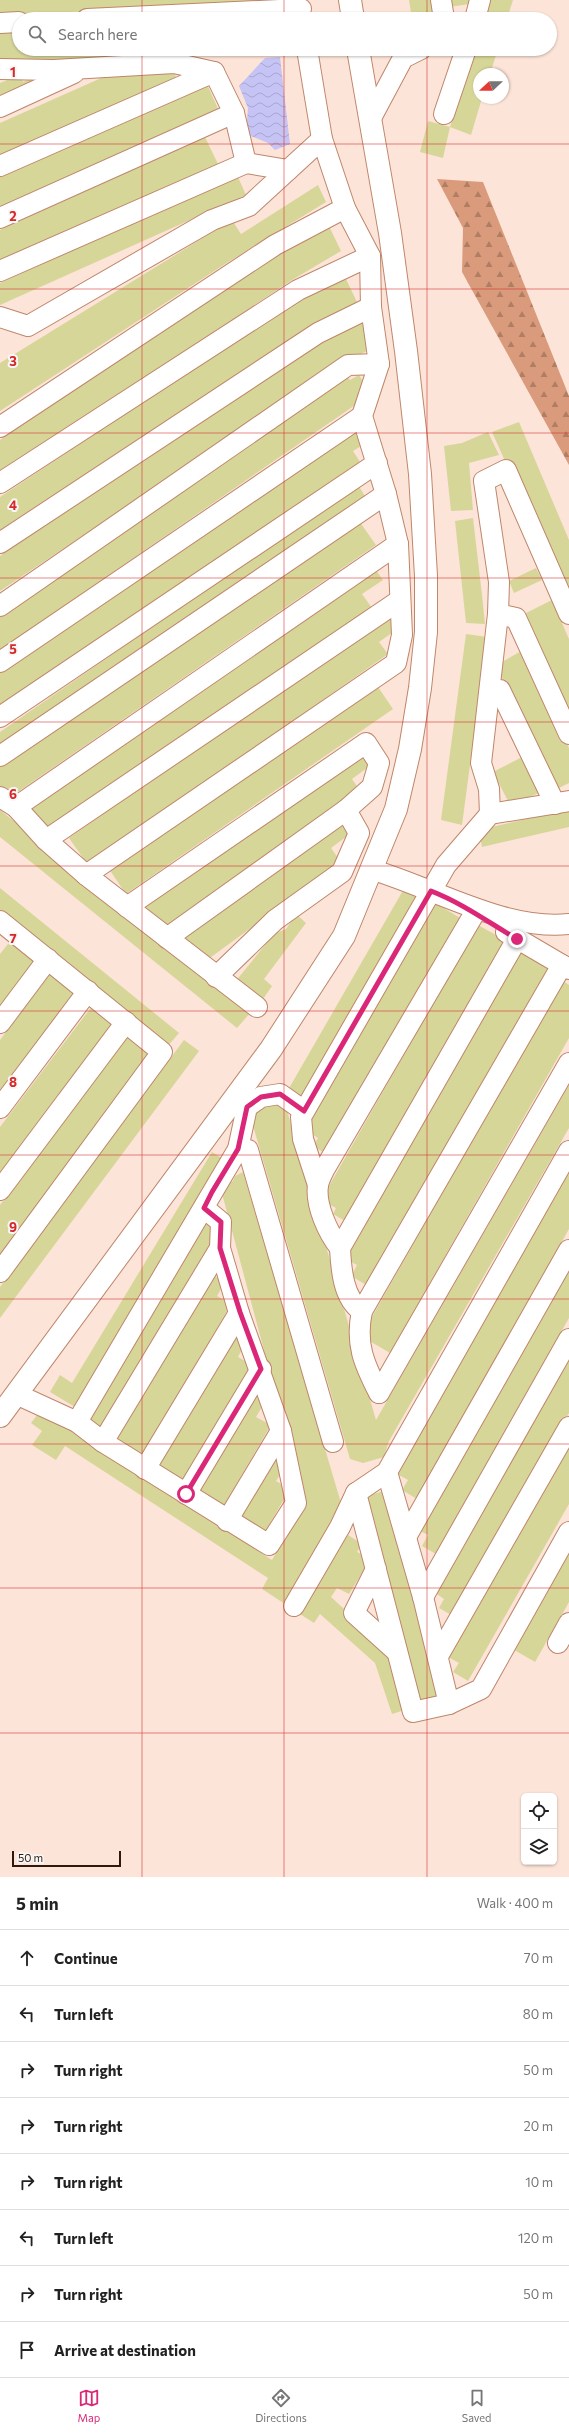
<!DOCTYPE html>
<html lang="en">
<head>
<meta charset="utf-8">
<style>
  body { margin:0; font-family:Commissioner,sans-serif; background:#f6f6f6; color:#222 }
  .controls { position:absolute; right:12px; bottom:12px; display:grid; overflow:hidden; border-radius:6px; box-shadow:0 1px 3px #0004 }
  .controls button { width:36px; height:36px; display:grid; place-items:center; padding:0; border:0; border-bottom:1px solid #e0e0e0; background:#fff; color:#222; font:20px sans-serif }
  .compass { position:absolute; left:473px; top:68px; width:36px; height:36px; border-radius:50%; background:#fff; box-shadow:0 1px 3px #0004; rotate:248deg }
  .scale { position:absolute; left:12px; bottom:10px; width:109px; box-sizing:border-box; padding-left:4px; border:2px solid #2f190e; border-top:0; font-size:11px; line-height:14px; white-space:nowrap; color:#2f190e; -webkit-text-stroke:3px #f7f7f7; paint-order:stroke }
  .stop { position:absolute; width:12px; height:12px; margin:-9px; border:3px solid #db2777; border-radius:50%; background:#fff }
  .stop.end { background:#db2777; border-color:#fff; box-shadow:0 1px 4px #0008 }
  .list { margin:0; padding:0; list-style:none }
  h2 { display:flex; justify-content:space-between; align-items:center; height:52px; margin:0; padding:0 16px; font-size:17px }
  h2 small { font-size:13px; font-weight:400; color:#767676 }
  .list li { display:grid; grid-template-columns:26px 1fr auto; gap:12px; align-items:center; box-sizing:border-box; height:56px; padding:0 16px; border-top:1px solid #e0e0e0 }
  .list b { display:block; font-size:15px; white-space:nowrap }
  .list em { font-size:13px; font-style:normal; color:#767676 }
  .icon { flex:none; width:22px; height:22px; fill:none; stroke:currentColor; stroke-width:2; stroke-linecap:round; stroke-linejoin:round }
  .map { position:relative; flex:none; width:569px; height:1877px; overflow:hidden }
  .search { position:absolute; background:#fff; box-shadow:0 1px 3px #0004; left:12px; right:12px; top:12px; height:44px; display:flex; align-items:center; gap:10px; box-sizing:border-box; padding:0 14px; border-radius:22px; color:#767676; font-size:15px }
  .sheet { height:500px; background:#fff }
  nav { display:flex; justify-content:space-around; align-items:center; box-sizing:border-box; height:56px; border-top:1px solid #e0e0e0; background:#fff; font-size:11px; color:#767676 }
  nav a { display:grid; justify-items:center; gap:2px }
  nav .on { color:#db2777 }
  .map>svg:first-child { display:block }
  .forest { fill:url(#forest-firs) }
  .water { fill:url(#water-waves) }
  .building { fill:#d7d699 }
  .lines { fill:none; stroke-linecap:round; stroke-linejoin:round }
  .minor-casing { stroke:#be866a; stroke-width:22 }
  .major-casing { stroke:#be866a; stroke-width:24 }
  .minor { stroke:#fff; stroke-width:20 }
  .major { stroke:#fff; stroke-width:22 }
  .route { stroke:#db2777; stroke-width:5 }
  .grid { fill:none; stroke:#d62828; stroke-width:1; stroke-opacity:0.55 }
  .grid-label { font-size:13px; text-anchor:middle; font-weight:bold; fill:#d62828; stroke:#f7f7f7; stroke-width:4; stroke-linejoin:round; paint-order:stroke }
</style>
</head>
<body>
<div class="map">
<svg width="569" height="1877" viewBox="0 0 569 1877">
  <defs>
    <pattern id="forest-firs" width="22" height="20" patternUnits="userSpaceOnUse"><rect width="22" height="20" fill="#da9b7c"/><path d="M5 1l3.5 6h-7zM16 11l3.5 6h-7z" fill="#b17e64"/></pattern>
    <pattern id="water-waves" width="16" height="10" patternUnits="userSpaceOnUse"><rect width="16" height="10" fill="#c6c3f5"/><path d="M0 5q4-4 8 0t8 0" fill="none" stroke="#aaa7d1"/></pattern>
  </defs>
  <rect width="100%" height="100%" fill="#fde4d8"/>
  <polygon class="forest" points="437,179 483,182 569,396 569,465 462,272 463,228"/>
  <polygon class="water" points="280,57 290,144 275,150 268,143 246,134 248,108 239,86 265,58"/>
  <g class="building">
    <polygon points="0,0 278,0 278,3 0,15"/>
    <polygon points="409,0 432,0 435,19 412,19"/>
    <polygon points="448,0 469,0 470,4 449,7"/>
    <polygon points="488,0 513,0 507,19 482,19"/>
    <polygon points="19,30 19,49 272,50 0,63 0,31"/>
    <polygon points="474,49 498,49 490,74 479,74 479,98 482,98 471,135 450,127"/>
    <polygon points="173,70 176,77 0,157 0,123 108,75"/>
    <polygon points="20,75 23,82 36,76 40,84 0,101 0,83"/>
    <polygon points="207,84 219,111 0,209 0,176"/>
    <polygon points="428,121 450,127 443,158 420,152"/>
    <polygon points="205,137 218,164 0,263 0,230"/>
    <polygon points="238,177 246,195 0,305 0,283"/>
    <polygon points="318,185 326,202 225,264 0,411 0,363 232,220 241,234"/>
    <polygon points="328,224 341,251 292,280 0,474 0,440 280,253"/>
    <polygon points="344,275 357,302 313,326 0,530 0,497 302,297"/>
    <polygon points="361,320 371,349 334,367 0,591 0,556 319,341"/>
    <polygon points="346,374 350,380 359,375 366,386 358,391 364,399 0,650 0,616 255,441"/>
    <polygon points="519,422 569,540 569,604 492,432"/>
    <polygon points="354,432 363,445 353,451 362,465 0,709 0,672"/>
    <polygon points="488,432 499,455 469,463 473,510 451,511 444,446 462,443"/>
    <polygon points="358,485 367,499 0,753 0,732"/>
    <polygon points="357,518 376,545 6,800 0,791 0,763"/>
    <polygon points="473,518 482,595 485,624 466,623 455,521"/>
    <polygon points="373,566 383,580 362,594 372,608 46,833 27,805"/>
    <polygon points="536,568 542,580 514,593 509,581"/>
    <polygon points="552,600 569,639 569,725 522,615"/>
    <polygon points="389,614 399,628 379,642 388,654 88,865 69,838"/>
    <polygon points="466,634 487,637 462,825 441,820"/>
    <polygon points="523,650 569,748 569,783 553,791 499,671 502,662"/>
    <polygon points="376,684 393,709 126,894 109,869"/>
    <polygon points="362,753 371,765 352,779 361,792 161,930 144,904"/>
    <polygon points="524,756 539,793 510,805 493,772"/>
    <polygon points="569,809 569,827 482,847 479,830"/>
    <polygon points="0,810 251,1012 237,1028 0,837"/>
    <polygon points="341,821 350,834 331,848 341,862 203,963 183,936"/>
    <polygon points="405,887 420,896 303,1099 288,1090"/>
    <polygon points="0,888 179,1033 166,1048 0,916"/>
    <polygon points="435,903 462,919 326,1154 313,1146 318,1138 304,1129"/>
    <polygon points="296,914 306,923 264,979 272,986 261,1002 235,982 274,934 286,929"/>
    <polygon points="478,925 505,940 345,1221 333,1214 336,1208 321,1200"/>
    <polygon points="12,939 38,959 0,1009 0,954"/>
    <polygon points="522,949 551,965 368,1286 351,1276 357,1265 346,1259"/>
    <polygon points="52,970 79,990 0,1095 0,1040"/>
    <polygon points="563,981 569,985 569,1038 390,1353 361,1336"/>
    <polygon points="96,1001 122,1021 0,1182 0,1127"/>
    <polygon points="128,1034 155,1054 0,1260 0,1205"/>
    <polygon points="184,1040 199,1051 0,1318 0,1287"/>
    <polygon points="569,1085 569,1128 389,1441 384,1457 363,1463 350,1459 249,1112 284,1100 376,1420"/>
    <polygon points="212,1152 225,1160 75,1407 50,1392 60,1375 72,1383"/>
    <polygon points="569,1169 569,1229 417,1499 402,1490 408,1480 397,1474"/>
    <polygon points="243,1172 341,1503 285,1604 262,1589 268,1578 65,1446 56,1460 32,1445 42,1431 31,1423 40,1411 272,1560 305,1503 220,1186 233,1181 235,1176"/>
    <polygon points="203,1222 218,1231 103,1429 88,1420"/>
    <polygon points="569,1258 569,1318 436,1554 422,1546 428,1535 416,1529"/>
    <polygon points="211,1274 225,1282 217,1296 231,1304 143,1459 115,1443"/>
    <polygon points="233,1335 246,1342 238,1357 252,1365 184,1483 157,1467"/>
    <polygon points="569,1355 569,1413 453,1616 439,1608 444,1599 434,1592"/>
    <polygon points="252,1395 265,1402 256,1417 271,1425 223,1507 196,1491"/>
    <polygon points="569,1444 569,1504 468,1681 453,1672 459,1663 448,1657"/>
    <polygon points="271,1459 285,1467 276,1481 290,1489 263,1535 236,1518"/>
    <polygon points="387,1490 440,1698 420,1703 367,1496"/>
    <polygon points="348,1535 362,1544 357,1552 371,1559 349,1594 337,1588 331,1597 389,1650 408,1709 392,1714 375,1663 320,1614 314,1623 300,1614"/>
    <polygon points="569,1542 569,1602 535,1662 509,1647"/>
  </g>
  <g class="lines">
    <defs>
      <g id="minor">
        <polyline points="441,0 444,19"/>
        <polyline points="87,19 301,9"/>
        <polyline points="475,19 480,0"/>
        <polyline points="0,23 19,22"/>
        <polyline points="0,69 54,70 174,63 214,72 234,113 246,163 288,170"/>
        <polyline points="0,107 74,73"/>
        <polyline points="444,114 466,49"/>
        <polyline points="371,118 403,58 421,49"/>
        <polyline points="0,166 214,72"/>
        <polyline points="0,218 234,113"/>
        <polyline points="0,271 246,163"/>
        <polyline points="0,317 28,326 212,220 249,206 322,139"/>
        <polyline points="0,427 275,245 345,208"/>
        <polyline points="0,483 298,290 370,256"/>
        <polyline points="0,543 318,333 371,307"/>
        <polyline points="0,606 348,365 379,364"/>
        <polyline points="498,614 516,618 569,734"/>
        <polyline points="0,662 362,416"/>
        <polyline points="500,690 555,804"/>
        <polyline points="0,717 377,463"/>
        <polyline points="0,756 386,494"/>
        <polyline points="0,797 16,807 46,840 86,875 257,1007"/>
        <polyline points="16,807 398,544"/>
        <polyline points="490,814 489,789 481,763 498,614 499,582 484,481 506,470 569,614"/>
        <polyline points="46,840 400,600"/>
        <path d="M373,870C434,888 505,931 569,924"/>
        <polyline points="86,875 396,663 402,635 398,544 386,494 362,416 379,364 371,307 370,256 345,208 322,139 307,49"/>
        <polyline points="127,907 366,743 379,763 372,787 346,810 359,833 342,872 275,920 216,977"/>
        <polyline points="0,921 162,1052 0,1272"/>
        <polyline points="506,932 569,969"/>
        <polyline points="167,938 346,810"/>
        <polyline points="0,1023 48,959"/>
        <polyline points="0,1108 88,991"/>
        <polyline points="238,1149 247,1107 261,1097 280,1094 304,1111"/>
        <polyline points="318,1185 303,1139 301,1117 446,865 490,814 569,801"/>
        <polyline points="0,1190 126,1022"/>
        <path d="M340,1248C328,1233 315,1205 318,1185C319,1180 322,1174 324,1170L474,914"/>
        <path d="M362,1311C343,1299 341,1268 340,1248L517,939"/>
        <path d="M379,1393C364,1364 355,1344 362,1311L562,965"/>
        <polyline points="379,1393 569,1063"/>
        <polyline points="16,1394 77,1422 103,1442 269,1545 296,1503 281,1431 239,1313 220,1248 221,1222 204,1208"/>
        <polyline points="77,1422 238,1149 248,1150 333,1442"/>
        <polyline points="103,1442 220,1248"/>
        <polyline points="145,1469 239,1313"/>
        <polyline points="387,1472 423,1597 449,1704 481,1689 569,1532"/>
        <polyline points="356,1493 413,1712 449,1704"/>
        <polyline points="186,1494 261,1369"/>
        <polyline points="227,1521 281,1431"/>
        <polyline points="406,1537 569,1250"/>
        <polyline points="376,1569 354,1613 395,1650"/>
        <polyline points="423,1597 569,1339"/>
        <polyline points="294,1606 340,1527 356,1493 387,1472 569,1151"/>
        <polyline points="558,1643 569,1623"/>
        <polyline points="438,1656 569,1427"/>
      </g>
      <g id="major">
        <polyline points="350,0 353,19"/>
        <polyline points="0,1416 271,1049 344,936 396,809 410,749 420,688 426,632 426,576 420,474 406,351 390,233 358,49"/>
      </g>
    </defs>
    <use href="#minor" class="minor-casing"/>
    <use href="#major" class="major-casing"/>
    <use href="#minor" class="minor"/>
    <use href="#major" class="major"/>
  </g>
  <g class="lines">
    <path class="route" d="M186,1494L261,1369L240,1312L220,1248L221,1222L204,1208L212,1192L238,1149L247,1107L261,1097L280,1094L304,1111L431,891C462,903 488,922 517,939"/>
  </g>
  <path class="grid" d="M142,0V19M284,0V19M427,0V19M142,49V1877M284,49V1877M427,49V1877M0,144H569M0,289H569M0,433H569M0,578H569M0,722H569M0,866H569M0,1011H569M0,1155H569M0,1299H569M0,1444H569M0,1588H569M0,1733H569"/>
  <g class="grid-label">
    <text x="13" y="77">1</text>
    <text x="13" y="221">2</text>
    <text x="13" y="366">3</text>
    <text x="13" y="510">4</text>
    <text x="13" y="654">5</text>
    <text x="13" y="799">6</text>
    <text x="13" y="943">7</text>
    <text x="13" y="1087">8</text>
    <text x="13" y="1232">9</text>
  </g>
</svg>
<div class="controls">
<button><svg class="icon" aria-label="locate" viewBox="0 0 24 24"><circle cx="12" cy="12" r="6"/><path d="M12 2v4M12 18v4M2 12h4M18 12h4"/></svg></button>
<button><svg class="icon" aria-label="layers" viewBox="0 0 24 24"><path d="M12 4l9 5-9 5-9-5zM3 14l9 5 9-5"/></svg></button>
</div>
<svg class="compass" viewBox="-18 -18 36 36"><path d="M0-13l5 13h-10z" fill="#e53935"/><path d="M0 13l5-13h-10z" fill="#767676"/></svg>
<div class="scale">50 m</div>
<div class="stop" style="left:186px;top:1494px"></div>
<div class="stop end" style="left:517px;top:939px"></div>
<div class="search"><svg class="icon" aria-label="search" viewBox="0 0 24 24"><circle cx="10" cy="10" r="6"/><path d="M15 15l6 6"/></svg>Search here</div>
</div>
<section class="sheet">
<h2>5 min<small>Walk · 400 m</small></h2>
<ul class="list">
<li><svg class="icon" aria-label="ahead" viewBox="0 0 24 24"><path d="M12 20V5M6 11l6-6 6 6"/></svg><div><b>Continue</b></div><em>70 m</em></li>
<li><svg class="icon" aria-label="left" viewBox="0 0 24 24"><path d="M17 20v-9H6M10 6l-5 5 5 5"/></svg><div><b>Turn left</b></div><em>80 m</em></li>
<li><svg class="icon" aria-label="right" viewBox="0 0 24 24"><path d="M7 20v-9h11M14 6l5 5-5 5"/></svg><div><b>Turn right</b></div><em>50 m</em></li>
<li><svg class="icon" aria-label="right" viewBox="0 0 24 24"><path d="M7 20v-9h11M14 6l5 5-5 5"/></svg><div><b>Turn right</b></div><em>20 m</em></li>
<li><svg class="icon" aria-label="right" viewBox="0 0 24 24"><path d="M7 20v-9h11M14 6l5 5-5 5"/></svg><div><b>Turn right</b></div><em>10 m</em></li>
<li><svg class="icon" aria-label="left" viewBox="0 0 24 24"><path d="M17 20v-9H6M10 6l-5 5 5 5"/></svg><div><b>Turn left</b></div><em>120 m</em></li>
<li><svg class="icon" aria-label="right" viewBox="0 0 24 24"><path d="M7 20v-9h11M14 6l5 5-5 5"/></svg><div><b>Turn right</b></div><em>50 m</em></li>
<li><svg class="icon" aria-label="arrive" viewBox="0 0 24 24"><path d="M6 21V4h12l-3 4 3 4H6"/></svg><div><b>Arrive at destination</b></div></li>
</ul>
</section>
<nav>
<a class="on"><svg class="icon" aria-label="map" viewBox="0 0 24 24"><path d="M3 6l6-2 6 2 6-2v14l-6 2-6-2-6 2zM9 4v14M15 6v14"/></svg>Map</a>
<a><svg class="icon" aria-label="directions" viewBox="0 0 24 24"><path d="M12 3l9 9-9 9-9-9zM9 14v-3h6M13 9l2 2-2 2"/></svg>Directions</a>
<a><svg class="icon" aria-label="saved" viewBox="0 0 24 24"><path d="M7 4h10v16l-5-4-5 4z"/></svg>Saved</a>
</nav>
</body>
</html>
